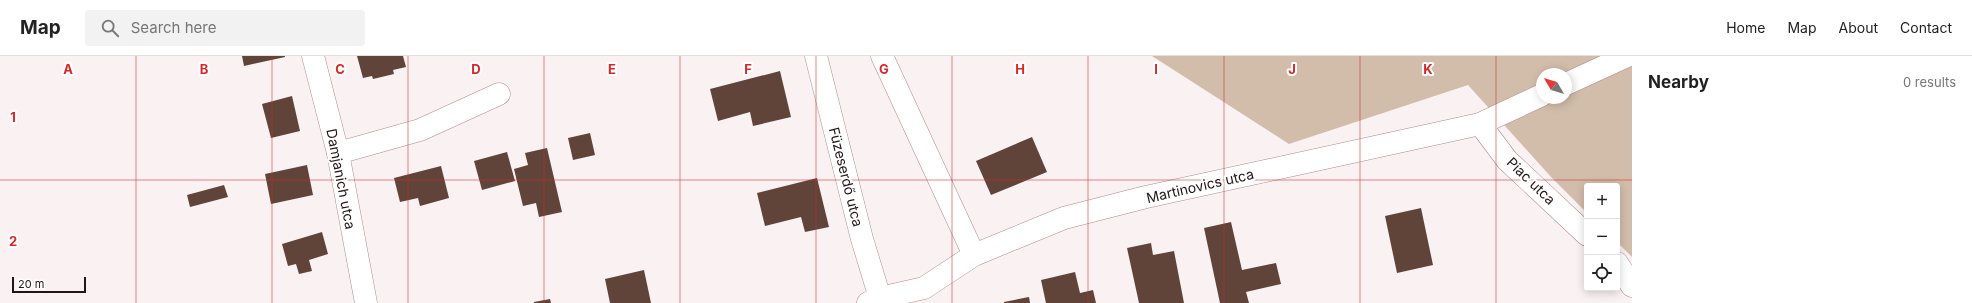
<!DOCTYPE html>
<html lang="en">
<head>
<meta charset="utf-8">
<style>
  body { margin:0; font-family:Inter,sans-serif; background:#f2f2f2; color:#222 }
  .controls { position:absolute; right:12px; bottom:12px; display:grid; overflow:hidden; border-radius:4px; box-shadow:0 2px 10px #0003 }
  .controls button { width:36px; height:36px; display:grid; place-items:center; padding:0; border:0; border-bottom:1px solid #e0e0e0; background:#fff; color:#222; font:20px sans-serif }
  .compass { position:absolute; left:1536px; top:12px; width:36px; height:36px; border-radius:50%; background:#fff; box-shadow:0 2px 10px #0003; rotate:308deg }
  .scale { position:absolute; left:12px; bottom:10px; width:74px; box-sizing:border-box; padding-left:4px; border:2px solid #231416; border-top:0; font-size:11px; line-height:14px; white-space:nowrap; color:#231416; -webkit-text-stroke:3px #fff; paint-order:stroke }
  .list { margin:0; padding:0; list-style:none }
  h2 { display:flex; justify-content:space-between; align-items:center; height:52px; margin:0; padding:0 16px; font-size:17px }
  h2 small { font-size:13px; font-weight:400; color:#767676 }
  .icon { flex:none; width:22px; height:22px; fill:none; stroke:currentColor; stroke-width:2; stroke-linecap:round; stroke-linejoin:round }
  .map { position:relative; flex:none; width:1632px; height:247px; overflow:hidden }
  header { display:flex; align-items:center; gap:24px; box-sizing:border-box; height:56px; padding:0 20px; background:#fff; border-bottom:1px solid #e0e0e0 }
  header strong { font-size:19px }
  nav { display:flex; gap:22px; margin-inline-start:auto; font-size:14px }
  .search { width:280px; height:36px; background:#f2f2f2; display:flex; align-items:center; gap:10px; box-sizing:border-box; padding:0 14px; border-radius:4px; color:#767676; font-size:15px }
  main { display:flex }
  aside { flex:1; background:#fff }
  .map>svg:first-child { display:block }
  .green { fill:#d2bdaa; fill-rule:evenodd }
  .building { fill:#60443a }
  .lines { fill:none; stroke-linecap:round; stroke-linejoin:round }
  .minor-casing { stroke:#b1898d; stroke-width:23 }
  .minor { stroke:#fff; stroke-width:22 }
  .grid { fill:none; stroke:#d62828; stroke-width:1; stroke-opacity:0.55 }
  .labels { text-anchor:middle; stroke-width:4; stroke-linejoin:round; paint-order:stroke }
  .street-label { font-size:14px; fill:#231416; stroke:#fff }
  .grid-label { font-size:13px; text-anchor:middle; font-weight:bold; fill:#d62828; stroke:#fff; stroke-width:4; stroke-linejoin:round; paint-order:stroke }
</style>
</head>
<body>
<header>
<strong>Map</strong>
<div class="search"><svg class="icon" aria-label="search" viewBox="0 0 24 24"><circle cx="10" cy="10" r="6"/><path d="M15 15l6 6"/></svg>Search here</div>
<nav><a>Home</a><a>Map</a><a>About</a><a>Contact</a></nav>
</header>
<main>
<div class="map">
<svg width="1632" height="247" viewBox="0 0 1632 247">
  <rect width="100%" height="100%" fill="#faf1f2"/>
  <path class="green" d="M1152,0H1632V201L1617,186V130H1587V157L1552,122L1468,29L1289,88ZM1542,18H1566V42H1542Z"/>
  <g class="building">
    <polygon points="242,0 285,0 285,1 244,10"/>
    <polygon points="357,0 403,0 406,11 393,14 394,18 373,23 372,20 363,22"/>
    <polygon points="780,15 791,61 753,70 750,56 718,65 710,33"/>
    <polygon points="292,40 300,75 271,82 262,48"/>
    <polygon points="590,77 595,99 573,104 568,82"/>
    <polygon points="1032,81 1047,116 991,139 976,105"/>
    <polygon points="547,92 562,156 539,161 536,147 523,150 514,113 528,109 525,97"/>
    <polygon points="507,96 515,125 482,134 474,105"/>
    <polygon points="307,109 313,139 271,148 265,118"/>
    <polygon points="441,110 449,142 420,150 418,142 400,146 394,122"/>
    <polygon points="817,122 829,171 805,176 801,161 765,170 757,137"/>
    <polygon points="224,129 228,141 190,151 187,139"/>
    <polygon points="1421,152 1433,209 1397,217 1385,160"/>
    <polygon points="1231,166 1242,214 1276,207 1281,228 1246,236 1249,247 1220,247 1204,172"/>
    <polygon points="322,176 328,198 309,204 312,215 299,218 296,208 288,210 282,188"/>
    <polygon points="1151,187 1153,199 1174,195 1184,247 1139,247 1127,192"/>
    <polygon points="644,214 651,247 610,247 605,223"/>
    <polygon points="1075,216 1080,237 1093,234 1096,247 1046,247 1041,224"/>
    <polygon points="1029,241 1030,247 1004,247 1004,246"/>
    <polygon points="550,243 551,247 534,247 534,246"/>
  </g>
  <g class="lines">
    <defs>
      <g id="minor">
        <polyline points="313,0 338,97 366,247"/>
        <polyline points="816,0 862,183 880,242"/>
        <polyline points="882,0 974,199"/>
        <polyline points="1566,28 1627,0"/>
        <polyline points="1480,68 1507,104 1587,179"/>
        <polyline points="338,97 420,74 499,38"/>
        <polyline points="1617,207 1632,230"/>
        <polyline points="868,247 880,242 924,232 974,199 1064,162 1146,141 1480,68 1542,39"/>
      </g>
    </defs>
    <use href="#minor" class="minor-casing"/>
    <use href="#minor" class="minor"/>
  </g>
  <path class="grid" d="M136,0V247M272,0V247M408,0V247M544,0V247M680,0V247M816,0V247M952,0V247M1088,0V247M1224,0V247M1360,0V247M1496,0V247M0,124H1632"/>
  <g class="labels">
    <g class="street-label">
      <text transform="translate(846 121) rotate(76)" y="5">Füzeserdő utca</text>
      <text transform="translate(341 123) rotate(79)" y="5">Damjanich utca</text>
      <text transform="translate(1531 125) rotate(44)" y="5">Piac utca</text>
      <text transform="translate(1200 130) rotate(-13)" y="5">Martinovics utca</text>
    </g>
  </g>
  <g class="grid-label">
    <text x="68" y="18">A</text>
    <text x="204" y="18">B</text>
    <text x="340" y="18">C</text>
    <text x="476" y="18">D</text>
    <text x="612" y="18">E</text>
    <text x="748" y="18">F</text>
    <text x="884" y="18">G</text>
    <text x="1020" y="18">H</text>
    <text x="1156" y="18">I</text>
    <text x="1292" y="18">J</text>
    <text x="1428" y="18">K</text>
    <text x="13" y="66">1</text>
    <text x="13" y="190">2</text>
  </g>
</svg>
<div class="controls">
<button>+</button>
<button>−</button>
<button><svg class="icon" aria-label="locate" viewBox="0 0 24 24"><circle cx="12" cy="12" r="6"/><path d="M12 2v4M12 18v4M2 12h4M18 12h4"/></svg></button>
</div>
<svg class="compass" viewBox="-18 -18 36 36"><path d="M0-13l5 13h-10z" fill="#e53935"/><path d="M0 13l5-13h-10z" fill="#767676"/></svg>
<div class="scale">20 m</div>
</div>
<aside>
<h2>Nearby<small>0 results</small></h2>
<ul class="list">
</ul>
</aside>
</main>
</body>
</html>
